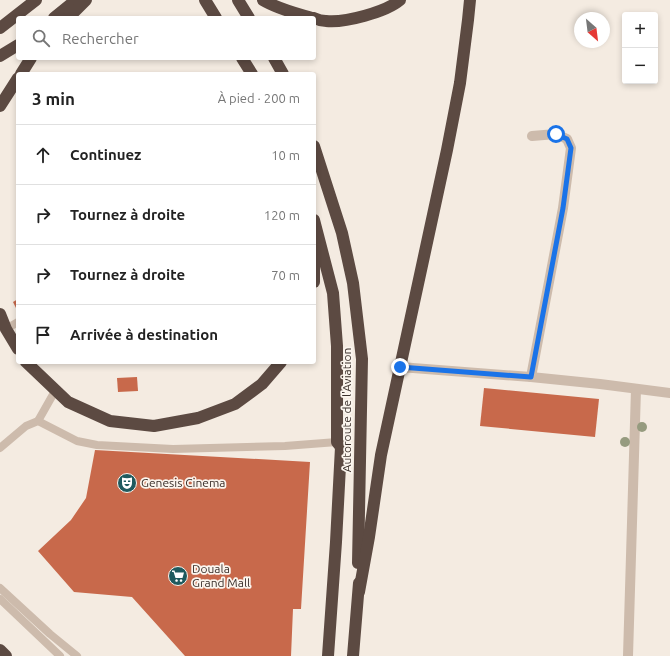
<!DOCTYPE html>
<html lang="fr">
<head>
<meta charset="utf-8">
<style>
  body { margin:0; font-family:Ubuntu,sans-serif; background:#f2f2f2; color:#222 }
  .controls { position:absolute; right:12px; top:12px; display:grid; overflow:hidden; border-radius:4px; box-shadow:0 2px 6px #0003 }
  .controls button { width:36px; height:36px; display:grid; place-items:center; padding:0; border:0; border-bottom:1px solid #e0e0e0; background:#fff; color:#222; font:20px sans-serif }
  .compass { position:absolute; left:574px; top:12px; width:36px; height:36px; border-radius:50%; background:#fff; box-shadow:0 2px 6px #0003; rotate:152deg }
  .stop { position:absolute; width:12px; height:12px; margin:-9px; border:3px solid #1a73e8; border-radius:50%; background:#fff }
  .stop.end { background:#1a73e8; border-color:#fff; box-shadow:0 1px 4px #0008 }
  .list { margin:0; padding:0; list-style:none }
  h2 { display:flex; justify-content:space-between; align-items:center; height:52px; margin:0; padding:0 16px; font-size:17px }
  h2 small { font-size:13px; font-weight:400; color:#767676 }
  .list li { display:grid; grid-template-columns:26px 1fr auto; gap:12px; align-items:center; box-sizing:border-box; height:60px; padding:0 16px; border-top:1px solid #e0e0e0 }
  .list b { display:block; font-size:15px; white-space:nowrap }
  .list em { font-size:13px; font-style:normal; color:#767676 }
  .icon { flex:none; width:22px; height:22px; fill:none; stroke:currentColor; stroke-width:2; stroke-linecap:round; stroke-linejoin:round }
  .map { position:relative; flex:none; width:670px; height:656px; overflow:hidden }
  .search { position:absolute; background:#fff; box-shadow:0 2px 6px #0003; left:16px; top:16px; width:300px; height:44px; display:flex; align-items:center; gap:10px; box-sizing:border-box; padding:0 14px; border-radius:4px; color:#767676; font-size:15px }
  .panel { position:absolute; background:#fff; box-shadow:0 2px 6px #0003; left:16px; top:72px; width:300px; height:292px; border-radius:4px }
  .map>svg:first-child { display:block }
  .building { fill:#c8694b }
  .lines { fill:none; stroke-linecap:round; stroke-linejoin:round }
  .lane { stroke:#cdbbac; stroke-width:8 }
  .street { stroke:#cdbbac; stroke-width:10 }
  .highway { stroke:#5c4a42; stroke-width:12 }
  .tree { fill:#969b7f }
  .route { stroke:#1a73e8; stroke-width:5 }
  .labels { text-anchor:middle; stroke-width:3.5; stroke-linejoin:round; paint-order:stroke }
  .street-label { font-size:12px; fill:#3b302b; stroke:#fbf5ee }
  .poi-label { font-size:12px; fill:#3b302b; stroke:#fbf5ee; text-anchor:start }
</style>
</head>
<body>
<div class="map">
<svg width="670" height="656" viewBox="0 0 670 656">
  <rect width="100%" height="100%" fill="#f4ebe1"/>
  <g class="building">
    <polygon points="18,299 18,307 16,308 13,302"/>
    <polygon points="137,377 138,391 118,392 117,378"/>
    <polygon points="484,388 599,399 595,437 480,426"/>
    <polygon points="95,450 310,462 301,609 293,609 291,656 185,656 132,597 74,592 38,551 71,520 86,498"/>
  </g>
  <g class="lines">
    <g class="lane">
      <polyline points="6,329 18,322"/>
      <polyline points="38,421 55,391"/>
      <polyline points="0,448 26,426 38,421 77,441 97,445 173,449 285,446 337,442"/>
      <polyline points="0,588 50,634 77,656"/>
      <polyline points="0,599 60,656"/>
    </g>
    <g class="street">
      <polyline points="400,367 531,377 600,384 670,393"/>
      <polyline points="531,377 563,208 571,148 567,139 556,134 532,136"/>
      <polyline points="628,656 636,389"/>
    </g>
    <g class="highway">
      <polyline points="205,0 216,18"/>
      <polyline points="238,0 249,18"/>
      <path d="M263,0C278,9 295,13 312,18"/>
      <polyline points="54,18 76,0"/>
      <polyline points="68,18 86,0"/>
      <path d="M314,18C318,20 322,21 326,21C345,23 386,12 400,0"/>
      <polyline points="0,28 36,0"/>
      <polyline points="0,56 18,45"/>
      <polyline points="242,58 252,74"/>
      <polyline points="274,58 283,74"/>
      <polyline points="21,74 31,58"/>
      <polyline points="0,106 18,78"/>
      <polyline points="314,146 342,233 353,283 362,359 358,563"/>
      <polyline points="314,220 333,293 337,346 337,442 341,447 336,542 328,656"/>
      <polyline points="314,241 314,282"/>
      <polyline points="0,314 6,329 18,349"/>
      <polyline points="26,362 68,402 110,421 154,426 198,418 235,404 262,384 281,362"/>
      <polyline points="359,592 369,537 381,455 447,150 460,83 468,20 470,0"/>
      <polyline points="0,650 6,656"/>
      <polyline points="353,656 359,583"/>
    </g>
  </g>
  <g class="tree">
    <circle cx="642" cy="427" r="5"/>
    <circle cx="625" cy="442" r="5"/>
  </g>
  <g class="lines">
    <polyline class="route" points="400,367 531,377 563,208 571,148 567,139 556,134"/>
  </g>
  <defs>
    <symbol id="theatre-disc" viewBox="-11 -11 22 22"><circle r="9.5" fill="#1f5a5e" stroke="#fbf5ee"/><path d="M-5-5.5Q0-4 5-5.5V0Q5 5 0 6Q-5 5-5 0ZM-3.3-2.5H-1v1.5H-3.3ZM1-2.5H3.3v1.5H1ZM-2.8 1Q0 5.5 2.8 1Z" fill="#fff"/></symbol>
    <symbol id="supermarket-disc" viewBox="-11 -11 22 22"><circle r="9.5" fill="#1f5a5e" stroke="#fbf5ee"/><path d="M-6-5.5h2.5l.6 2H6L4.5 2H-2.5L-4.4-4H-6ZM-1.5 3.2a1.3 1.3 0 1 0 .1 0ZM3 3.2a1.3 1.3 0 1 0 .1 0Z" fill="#fff"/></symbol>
  </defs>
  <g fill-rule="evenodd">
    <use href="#theatre-disc" x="116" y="472" width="22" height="22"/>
    <use href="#supermarket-disc" x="167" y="565" width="22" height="22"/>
  </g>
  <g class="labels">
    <g class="street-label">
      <text transform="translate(347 410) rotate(-90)" y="4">Autoroute de l'Aviation</text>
    </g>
    <g class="poi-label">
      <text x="141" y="487">Genesis Cinema</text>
      <text x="192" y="573">Douala<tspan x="192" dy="14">Grand Mall</tspan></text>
    </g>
  </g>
</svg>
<div class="controls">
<button>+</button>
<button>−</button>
</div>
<svg class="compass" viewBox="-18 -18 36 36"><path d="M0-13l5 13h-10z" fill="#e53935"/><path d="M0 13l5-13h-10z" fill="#767676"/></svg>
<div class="stop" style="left:556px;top:134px"></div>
<div class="stop end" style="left:400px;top:367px"></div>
<div class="search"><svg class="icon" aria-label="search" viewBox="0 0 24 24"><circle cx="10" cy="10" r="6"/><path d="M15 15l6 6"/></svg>Rechercher</div>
<section class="panel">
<h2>3 min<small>À pied · 200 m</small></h2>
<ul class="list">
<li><svg class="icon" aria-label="ahead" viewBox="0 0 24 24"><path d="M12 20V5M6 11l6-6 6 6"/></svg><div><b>Continuez</b></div><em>10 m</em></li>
<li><svg class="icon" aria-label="right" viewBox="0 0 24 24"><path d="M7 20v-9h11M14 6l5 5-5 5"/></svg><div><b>Tournez à droite</b></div><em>120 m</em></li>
<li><svg class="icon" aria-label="right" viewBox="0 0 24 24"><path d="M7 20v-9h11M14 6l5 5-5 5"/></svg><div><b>Tournez à droite</b></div><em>70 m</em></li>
<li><svg class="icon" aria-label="arrive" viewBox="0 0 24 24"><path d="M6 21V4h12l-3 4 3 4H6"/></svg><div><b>Arrivée à destination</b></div></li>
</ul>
</section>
</div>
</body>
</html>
